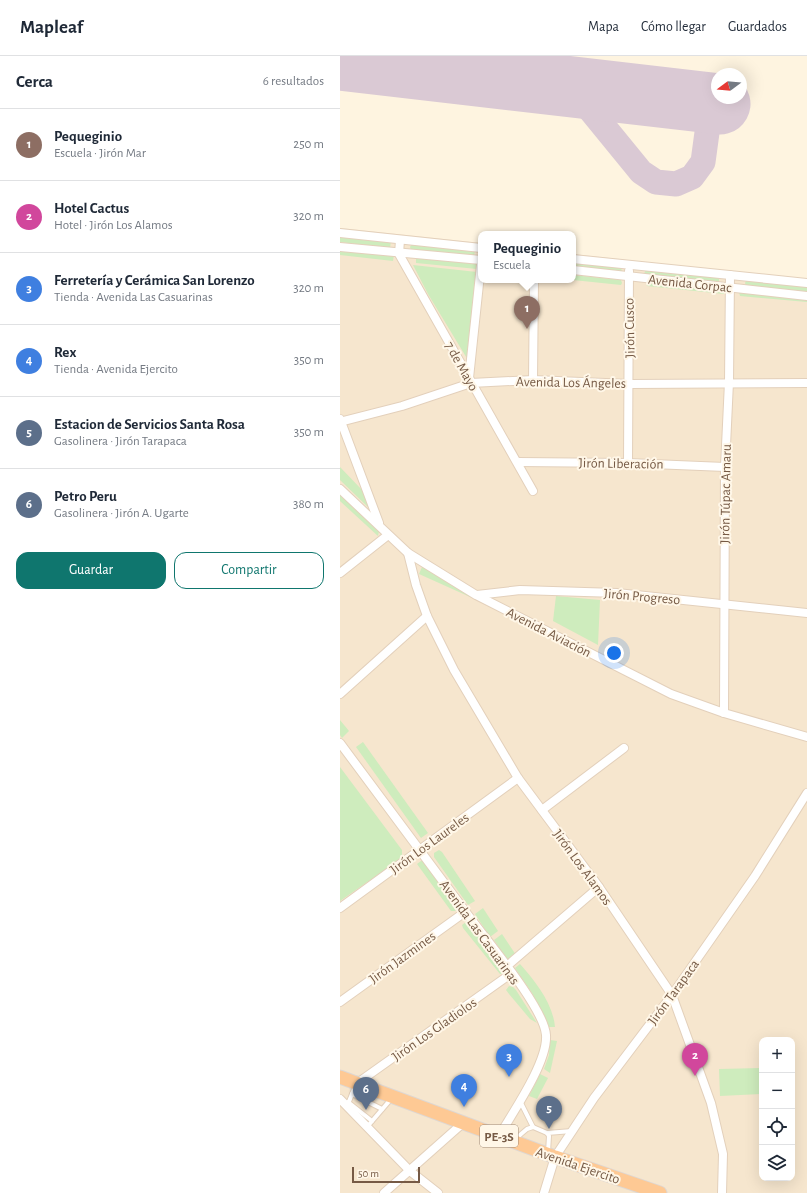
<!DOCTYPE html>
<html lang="es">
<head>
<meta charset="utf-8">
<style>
  body { margin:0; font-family:"Alegreya Sans",sans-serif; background:#f2f2f3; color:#1f2937 }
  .controls { position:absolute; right:12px; bottom:12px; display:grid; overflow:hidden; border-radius:8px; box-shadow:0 4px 16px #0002 }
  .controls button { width:36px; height:36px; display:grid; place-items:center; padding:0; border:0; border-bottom:1px solid #e0e1e3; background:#fff; color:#1f2937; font:20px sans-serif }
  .compass { position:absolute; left:371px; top:12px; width:36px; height:36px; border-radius:50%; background:#fff; box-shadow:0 4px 16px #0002; rotate:254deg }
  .scale { position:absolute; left:12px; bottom:10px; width:68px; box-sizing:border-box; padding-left:4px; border:2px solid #765a45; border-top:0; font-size:11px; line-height:14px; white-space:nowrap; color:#765a45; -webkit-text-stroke:3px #fff7e8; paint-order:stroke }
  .you { position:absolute; left:274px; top:597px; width:14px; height:14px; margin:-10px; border:3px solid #fff; border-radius:50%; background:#1a73e8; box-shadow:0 0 0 6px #1a73e833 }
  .badge { display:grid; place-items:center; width:26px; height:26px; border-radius:50%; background:#0f766e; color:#fff; font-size:13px; font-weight:700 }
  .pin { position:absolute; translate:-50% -33px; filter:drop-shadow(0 1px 2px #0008) }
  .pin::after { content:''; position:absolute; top:21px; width:14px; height:12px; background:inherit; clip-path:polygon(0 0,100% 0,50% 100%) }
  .popup { position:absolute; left:138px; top:175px; width:98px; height:52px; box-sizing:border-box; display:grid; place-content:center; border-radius:8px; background:#fff; filter:drop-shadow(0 1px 3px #0005); font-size:13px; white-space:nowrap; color:#747a83 }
  .popup b { font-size:15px; color:#1f2937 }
  .popup::after { content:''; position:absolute; left:50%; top:100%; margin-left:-8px; border:8px solid transparent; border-top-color:#fff }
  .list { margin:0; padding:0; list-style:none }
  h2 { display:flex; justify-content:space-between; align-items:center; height:52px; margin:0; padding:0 16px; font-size:17px }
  h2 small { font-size:13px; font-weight:400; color:#747a83 }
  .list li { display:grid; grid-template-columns:26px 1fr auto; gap:12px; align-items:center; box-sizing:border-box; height:72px; padding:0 16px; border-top:1px solid #e0e1e3 }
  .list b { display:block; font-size:15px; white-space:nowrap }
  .list p { margin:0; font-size:13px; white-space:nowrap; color:#747a83 }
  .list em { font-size:13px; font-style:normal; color:#747a83 }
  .actions { display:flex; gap:8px; padding:12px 16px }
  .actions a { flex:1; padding:9px 0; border:1px solid #0f766e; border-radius:12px; text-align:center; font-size:14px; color:#0f766e }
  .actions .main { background:#0f766e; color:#fff }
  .icon { flex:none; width:22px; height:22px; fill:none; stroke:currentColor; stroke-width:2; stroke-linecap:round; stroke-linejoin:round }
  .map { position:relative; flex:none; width:467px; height:1137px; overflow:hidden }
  header { display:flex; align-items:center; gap:24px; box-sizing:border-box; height:56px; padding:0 20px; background:#fff; border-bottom:1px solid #e0e1e3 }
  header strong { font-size:19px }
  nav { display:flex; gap:22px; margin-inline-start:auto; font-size:14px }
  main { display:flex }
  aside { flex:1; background:#fff }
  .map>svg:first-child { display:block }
  .residential { fill:#f6e6ce; fill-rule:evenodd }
  .green { fill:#ceecbd }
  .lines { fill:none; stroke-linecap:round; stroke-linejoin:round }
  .taxiway { stroke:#dac9d4; stroke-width:25 }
  .runway { stroke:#dac9d4; stroke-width:61 }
  .service-casing { stroke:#e3d0bb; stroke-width:6 }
  .minor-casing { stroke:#e3d0bb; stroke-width:10 }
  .trunk-casing { stroke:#ded7d2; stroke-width:15 }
  .service { stroke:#fff; stroke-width:4 }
  .minor { stroke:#fff; stroke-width:8 }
  .trunk { stroke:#fec994; stroke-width:13 }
  .labels { text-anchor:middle; stroke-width:4; stroke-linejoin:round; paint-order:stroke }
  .shield { fill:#fff7e8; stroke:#9f8976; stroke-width:1 }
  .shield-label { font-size:13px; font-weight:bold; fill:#765a45 }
  .street-label { font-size:14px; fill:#765a45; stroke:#fff7e8 }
</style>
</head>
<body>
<header>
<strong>Mapleaf</strong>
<nav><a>Mapa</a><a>Cómo llegar</a><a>Guardados</a></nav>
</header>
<main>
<aside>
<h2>Cerca<small>6 resultados</small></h2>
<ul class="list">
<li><span class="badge" style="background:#8d6e63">1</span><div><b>Pequeginio</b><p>Escuela · Jirón Mar</p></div><em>250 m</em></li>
<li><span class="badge" style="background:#d1479c">2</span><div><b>Hotel Cactus</b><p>Hotel · Jirón Los Alamos</p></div><em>320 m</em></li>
<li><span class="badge" style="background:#3f7fe0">3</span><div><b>Ferretería y Cerámica San Lorenzo</b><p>Tienda · Avenida Las Casuarinas</p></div><em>320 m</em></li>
<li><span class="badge" style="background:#3f7fe0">4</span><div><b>Rex</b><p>Tienda · Avenida Ejercito</p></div><em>350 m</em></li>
<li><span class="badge" style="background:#5c6f8a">5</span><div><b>Estacion de Servicios Santa Rosa</b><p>Gasolinera · Jirón Tarapaca</p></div><em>350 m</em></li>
<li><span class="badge" style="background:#5c6f8a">6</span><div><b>Petro Peru</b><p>Gasolinera · Jirón A. Ugarte</p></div><em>380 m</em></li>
</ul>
<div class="actions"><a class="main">Guardar</a><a>Compartir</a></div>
</aside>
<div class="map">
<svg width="467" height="1137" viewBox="0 0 467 1137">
  <rect width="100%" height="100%" fill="#fef4e0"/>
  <path class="residential" d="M0,172L141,187V224H233V198L467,224V1137H0ZM422,984H452V1122H422Z"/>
  <g class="green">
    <polygon points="0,179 51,185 50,192 0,186"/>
    <polygon points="72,188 135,194 134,201 71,194 70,191"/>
    <polygon points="0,193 54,199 53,205 0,199"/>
    <polygon points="76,201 138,207 137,213 76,207"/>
    <polygon points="233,205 281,211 282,216 233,212"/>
    <polygon points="73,209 137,216 131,309 88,238"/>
    <polygon points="306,213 379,221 379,226 304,218"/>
    <polygon points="233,219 281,224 282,227 281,229 233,224"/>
    <polygon points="407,223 467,230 467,236 406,230 405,227"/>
    <polygon points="306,226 385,235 384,238 307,230"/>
    <polygon points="399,236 467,241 467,246 400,240"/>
    <polygon points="0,411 23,435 32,455 0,424"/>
    <polygon points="0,438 39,475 38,480 0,445"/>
    <polygon points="82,511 86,513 139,545 79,518"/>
    <polygon points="216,540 260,544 258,589 213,565"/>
    <polygon points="0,664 9,675 2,682 0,679"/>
    <polygon points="23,686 88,777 81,782 16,691"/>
    <polygon points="0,711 62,794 62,802 0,845"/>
    <polygon points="99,794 102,796 135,845 128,849 94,801 94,797"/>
    <polygon points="81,805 84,805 118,852 115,855 111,855 77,808"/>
    <polygon points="143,852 158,875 150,881 135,858"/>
    <polygon points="126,866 130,867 164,915 163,918 160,918 123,872 122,869"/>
    <polygon points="162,878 176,899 168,905 154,884"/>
    <path d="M180,908C195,925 213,947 215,971H209L192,937L175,912Z"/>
    <polygon points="169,930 173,931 176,934 197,967 190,963 169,938 166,934"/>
    <polygon points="210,984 217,985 210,1017 204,1013 209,999"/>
    <polygon points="420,1012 421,1038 380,1040 379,1013"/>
    <polygon points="200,1018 208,1022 197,1043 189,1040"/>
  </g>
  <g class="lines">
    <polyline class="taxiway" points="223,30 243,45 301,116 316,126 336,128 352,121 363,106 371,47"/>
    <polyline class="runway" points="0,4 380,48"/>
    <defs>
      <g id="service">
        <polyline points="12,1038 42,1053"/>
        <polyline points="180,1045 193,1071"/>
        <polyline points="8,1046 32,1065"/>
        <polyline points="8,1048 16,1028"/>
        <polyline points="27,1071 51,1043"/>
        <polyline points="207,1077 232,1075"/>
        <polyline points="174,1084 187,1073 193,1071 207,1077 209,1080 208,1096"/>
      </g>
      <g id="minor">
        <polyline points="0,177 141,192"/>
        <polyline points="60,184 59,198 193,435"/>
        <polyline points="0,191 141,204"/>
        <polyline points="233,203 467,227"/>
        <polyline points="233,214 467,240"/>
        <polyline points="129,322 141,209"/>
        <polyline points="193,324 194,224"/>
        <polyline points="0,363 39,467"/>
        <polyline points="0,366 62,350 131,327 193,324 290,328 467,327"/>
        <polyline points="178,406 288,407 385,411"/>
        <polyline points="288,407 289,215"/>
        <polyline points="0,433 68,497 136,539 331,638 384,657 467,681"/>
        <polyline points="68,497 76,529 87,560 114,614 178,722 259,831 332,939 371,1047 383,1098 382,1137"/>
        <polyline points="0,517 48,479"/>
        <polyline points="137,539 180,534 277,537 467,557"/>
        <polyline points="0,638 87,560"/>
        <polyline points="384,657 385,411 389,326 390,219"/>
        <path d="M0,687C42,743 83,799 125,855C143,880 204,951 206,979C208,1006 173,1056 159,1080"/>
        <polyline points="202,754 284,692"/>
        <polyline points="0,852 178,722"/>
        <polyline points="167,910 259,831"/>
        <polyline points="0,946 125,856"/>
        <polyline points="16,1028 172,917"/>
        <polyline points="0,1043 70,1115 98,1137"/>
        <polyline points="44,1137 123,1067"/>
        <polyline points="204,1137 215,1101 254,1042 332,939 415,820 467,737"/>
      </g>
      <polyline id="trunk" points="0,1021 215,1101 320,1137"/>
    </defs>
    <use href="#service" class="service-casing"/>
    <use href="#minor" class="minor-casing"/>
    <use href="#trunk" class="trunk-casing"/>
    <use href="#service" class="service"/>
    <use href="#minor" class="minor"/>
    <use href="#trunk" class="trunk"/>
  </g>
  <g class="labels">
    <rect class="shield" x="140" y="1069" width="38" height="22" rx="3"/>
    <g class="shield-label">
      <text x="159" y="1085">PE-3S</text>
    </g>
    <g class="street-label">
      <text transform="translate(350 227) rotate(6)" y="5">Avenida Corpac</text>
      <text transform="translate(289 272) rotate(-91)" y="5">Jirón Cusco</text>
      <text transform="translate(122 310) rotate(61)" y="5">7 de Mayo</text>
      <text transform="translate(231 326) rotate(1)" y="5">Avenida Los Ángeles</text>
      <text transform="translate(281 407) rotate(1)" y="5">Jirón Liberación</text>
      <text transform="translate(385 438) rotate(-89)" y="5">Jirón Túpac Amaru</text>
      <text transform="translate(302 540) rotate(5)" y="5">Jirón Progreso</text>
      <text transform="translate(209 576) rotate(27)" y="5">Avenida Aviación</text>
      <text transform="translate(89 787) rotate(-36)" y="5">Jirón Los Laureles</text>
      <text transform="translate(243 811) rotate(54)" y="5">Jirón Los Alamos</text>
      <text transform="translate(140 876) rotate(54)" y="5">Avenida Las Casuarinas</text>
      <text transform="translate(62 901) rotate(-36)" y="5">Jirón Jazmines</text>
      <text transform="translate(333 936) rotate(-54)" y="5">Jirón Tarapaca</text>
      <text transform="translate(94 973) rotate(-35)" y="5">Jirón Los Gladiolos</text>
      <text transform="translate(238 1109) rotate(19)" y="5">Avenida Ejercito</text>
    </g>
  </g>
</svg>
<div class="controls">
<button>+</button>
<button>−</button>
<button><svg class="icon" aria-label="locate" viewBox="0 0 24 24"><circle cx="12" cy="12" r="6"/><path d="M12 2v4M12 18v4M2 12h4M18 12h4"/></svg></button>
<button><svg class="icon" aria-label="layers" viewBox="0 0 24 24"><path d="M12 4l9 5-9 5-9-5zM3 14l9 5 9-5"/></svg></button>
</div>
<svg class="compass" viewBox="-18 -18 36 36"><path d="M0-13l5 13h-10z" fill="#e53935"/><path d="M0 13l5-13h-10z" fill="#747a83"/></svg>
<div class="scale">50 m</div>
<div class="you"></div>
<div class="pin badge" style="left:187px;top:273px;background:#8d6e63">1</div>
<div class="popup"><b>Pequeginio</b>Escuela</div>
<div class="pin badge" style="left:355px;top:1020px;background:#d1479c">2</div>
<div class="pin badge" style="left:169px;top:1021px;background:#3f7fe0">3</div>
<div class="pin badge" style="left:124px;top:1051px;background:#3f7fe0">4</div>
<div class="pin badge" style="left:209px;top:1073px;background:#5c6f8a">5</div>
<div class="pin badge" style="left:26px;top:1054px;background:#5c6f8a">6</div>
</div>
</main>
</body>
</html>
